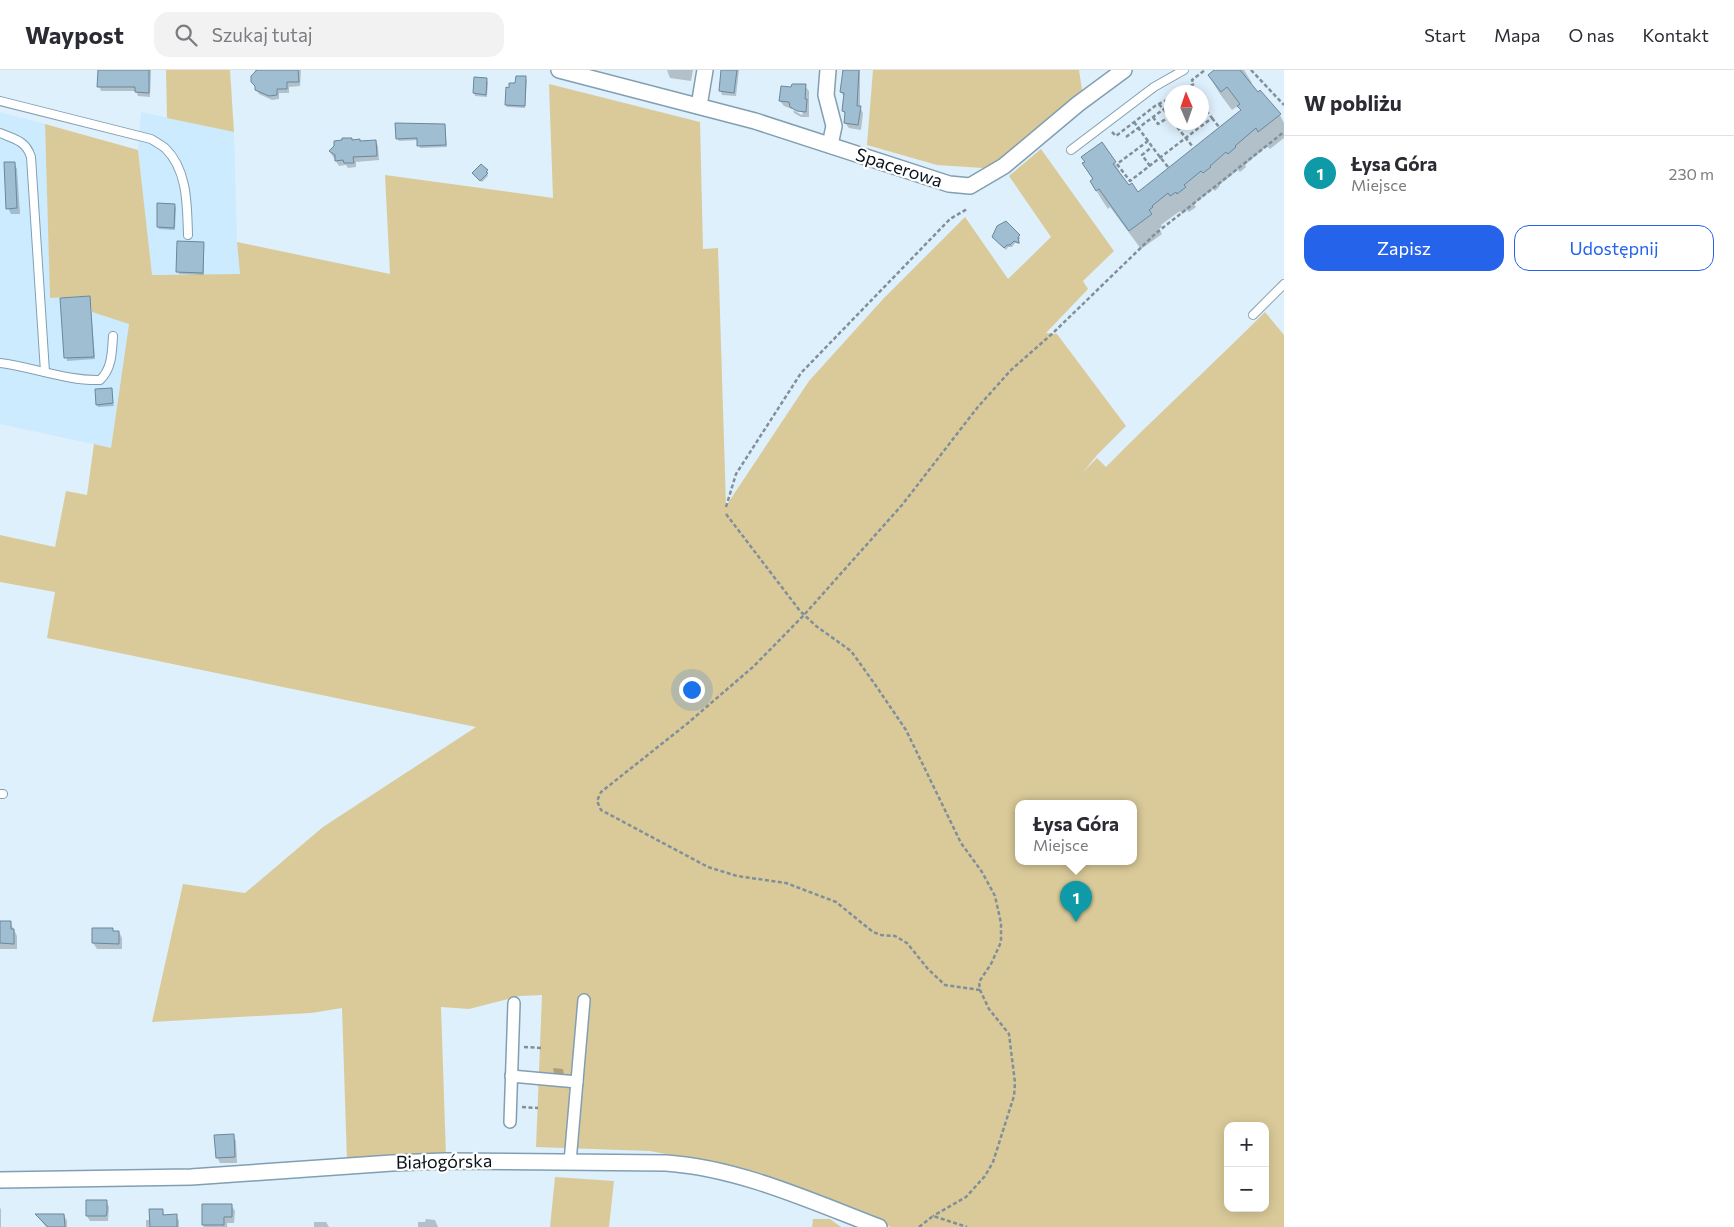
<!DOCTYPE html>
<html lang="pl">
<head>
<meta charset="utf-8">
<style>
  body { margin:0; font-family:Commissioner,sans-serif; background:#f2f2f3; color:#2b2b33 }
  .controls { position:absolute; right:15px; bottom:15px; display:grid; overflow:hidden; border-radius:10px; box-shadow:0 2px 12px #0003 }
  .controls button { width:45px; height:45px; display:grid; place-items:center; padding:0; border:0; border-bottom:1px solid #e1e1e2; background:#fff; color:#2b2b33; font:25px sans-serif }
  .compass { position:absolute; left:1164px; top:15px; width:45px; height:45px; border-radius:50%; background:#fff; box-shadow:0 2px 12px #0003; rotate:358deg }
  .you { position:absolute; left:691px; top:619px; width:18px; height:18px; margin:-12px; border:4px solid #fff; border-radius:50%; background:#1a73e8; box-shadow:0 0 0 8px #1a73e833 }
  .badge { display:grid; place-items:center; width:32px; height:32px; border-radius:50%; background:#2563eb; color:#fff; font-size:16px; font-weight:700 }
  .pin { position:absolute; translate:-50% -41px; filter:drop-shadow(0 1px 2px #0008) }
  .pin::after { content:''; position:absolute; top:26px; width:18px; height:15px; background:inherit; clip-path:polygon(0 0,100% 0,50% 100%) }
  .popup { position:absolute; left:1015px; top:730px; width:122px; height:65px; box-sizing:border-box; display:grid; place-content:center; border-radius:10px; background:#fff; filter:drop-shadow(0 1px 4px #0005); font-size:16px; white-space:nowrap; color:#7c7c81 }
  .popup b { font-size:19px; color:#2b2b33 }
  .popup::after { content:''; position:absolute; left:50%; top:100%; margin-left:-10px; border:10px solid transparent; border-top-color:#fff }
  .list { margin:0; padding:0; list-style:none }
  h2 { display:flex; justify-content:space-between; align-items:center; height:65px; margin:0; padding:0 20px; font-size:21px }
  h2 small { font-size:16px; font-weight:400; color:#7c7c81 }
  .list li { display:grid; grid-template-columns:32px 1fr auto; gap:15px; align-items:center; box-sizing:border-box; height:75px; padding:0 20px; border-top:1px solid #e1e1e2 }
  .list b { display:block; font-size:19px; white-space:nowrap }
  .list p { margin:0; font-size:16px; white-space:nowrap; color:#7c7c81 }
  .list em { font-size:16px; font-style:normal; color:#7c7c81 }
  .actions { display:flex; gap:10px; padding:15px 20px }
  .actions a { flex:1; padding:11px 0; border:1px solid #2563eb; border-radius:15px; text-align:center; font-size:18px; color:#2563eb }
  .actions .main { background:#2563eb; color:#fff }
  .icon { flex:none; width:28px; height:28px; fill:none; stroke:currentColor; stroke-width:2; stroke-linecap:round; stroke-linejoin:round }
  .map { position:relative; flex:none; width:1284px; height:1157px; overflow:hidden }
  header { display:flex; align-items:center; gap:30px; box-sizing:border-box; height:70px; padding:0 25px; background:#fff; border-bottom:1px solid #e1e1e2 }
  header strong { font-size:24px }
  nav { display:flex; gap:28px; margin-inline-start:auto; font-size:18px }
  .search { width:350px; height:45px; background:#f2f2f3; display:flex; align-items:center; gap:12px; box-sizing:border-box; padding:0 18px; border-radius:15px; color:#7c7c81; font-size:19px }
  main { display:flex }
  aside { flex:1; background:#fff }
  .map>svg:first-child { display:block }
  .built { fill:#ccebff }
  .green { fill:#daca99; fill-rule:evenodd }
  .shadow { fill:#0003 }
  .building { fill:#a0bed2; stroke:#6b879a }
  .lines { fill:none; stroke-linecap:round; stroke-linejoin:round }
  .service-casing { stroke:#819fb1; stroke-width:10 }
  .pedestrian-casing { stroke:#819fb1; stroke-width:14 }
  .minor-casing { stroke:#819fb1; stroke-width:18 }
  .path { stroke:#808f99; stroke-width:2.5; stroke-dasharray:4 2.5; stroke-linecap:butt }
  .service { stroke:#fff; stroke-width:8 }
  .pedestrian { stroke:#fff; stroke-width:11 }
  .minor { stroke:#fff; stroke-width:15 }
  .labels { text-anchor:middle; stroke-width:4.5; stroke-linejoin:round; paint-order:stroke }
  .street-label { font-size:18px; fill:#08131a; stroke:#fff }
</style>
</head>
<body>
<header>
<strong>Waypost</strong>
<div class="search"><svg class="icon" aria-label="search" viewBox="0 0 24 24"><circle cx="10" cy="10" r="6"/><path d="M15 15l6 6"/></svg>Szukaj tutaj</div>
<nav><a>Start</a><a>Mapa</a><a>O nas</a><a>Kontakt</a></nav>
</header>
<main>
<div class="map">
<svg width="1284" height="1157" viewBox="0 0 1284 1157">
  <rect width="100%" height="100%" fill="#def0fc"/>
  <g class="built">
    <polygon points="0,42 45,54 50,228 90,226 92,242 129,253 111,378 0,354"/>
    <polygon points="141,42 234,62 237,172 240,204 151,205 138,80"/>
  </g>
  <g class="green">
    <polygon points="166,0 230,0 234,62 167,48"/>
    <polygon points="873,0 1079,0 1083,26 1002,93 983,98 937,95 867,75"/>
    <path d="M549,14L700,52L703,179L718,178L726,436L809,311L884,228L965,147L1008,209L1051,167L1009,106L1041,79L1114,181L1083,211L1088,219L1046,263L1057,264L1126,356L1098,384L1083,402L1097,388L1106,397C1158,344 1213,294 1265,242L1284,265V1157H891L865,1146L719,1094L650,1081L536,1077L542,925L520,926L469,939L441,937L446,1086L347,1091L342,938L311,943L152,952L183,814L245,823L323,757L476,657L47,568L55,522L0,512V465L55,477L66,421L87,425L94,374L111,378L129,254L92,242L90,226L50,228L45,54L138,80L152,205L240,204L237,172L390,204L385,105L553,128ZM1018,733H1134V791H1018ZM1228,1056H1265V1138H1228Z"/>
    <polygon points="555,1107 614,1111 609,1157 550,1157"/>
    <polygon points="813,1149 830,1149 841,1157 812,1157"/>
  </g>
  <g class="shadow">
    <polygon points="99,0 151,0 150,27 138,26 136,21 101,21 99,16"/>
    <polygon points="255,0 301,0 300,16 289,17 289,23 279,23 279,29 272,30 259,24 256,19 252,12"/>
    <polygon points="667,0 693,0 691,11 670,8"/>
    <polygon points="722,0 739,0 736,26 722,25 720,20"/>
    <polygon points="842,0 860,0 860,37 863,43 861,60 849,58 845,53 846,46 843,41 844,27 841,22 843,7"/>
    <polygon points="1216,0 1244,0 1252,13 1250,14 1280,45 1284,53 1284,68 1270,79 1267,76 1245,95 1246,97 1240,102 1238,100 1219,115 1220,116 1215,121 1213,119 1194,134 1196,137 1189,142 1187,140 1182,144 1180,141 1161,155 1162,157 1159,159 1162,164 1141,179 1110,137 1108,139 1102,130 1091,112 1093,110 1084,94 1101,74 1115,93 1125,112 1138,124 1242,41 1239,35 1232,40 1220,24 1209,6"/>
    <polygon points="525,8 527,10 525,38 507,37 506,35 510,19"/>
    <polygon points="486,9 488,12 487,27 475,26 474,23"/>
    <polygon points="805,16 809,21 809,47 801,47 794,43 793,40 802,45 803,43 792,37 792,39 784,36 780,31 793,18"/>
    <polygon points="445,55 447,77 420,78 419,70 399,71 397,68"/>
    <polygon points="352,71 361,72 375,71 378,76 379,90 356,92 356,97 348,98 346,95 339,96 330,82"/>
    <polygon points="14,93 17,99 20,144 11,144 8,138"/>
    <polygon points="486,101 488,106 482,112 475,106"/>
    <polygon points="175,136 176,138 175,160 159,159 158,157"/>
    <polygon points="1019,166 1020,168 1019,170 1020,174 1015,173 1012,177 1008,177 1006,180 995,169"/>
    <polygon points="203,173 204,176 204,205 179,204 178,201"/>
    <polygon points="90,227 95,289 67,291 62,229"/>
    <polygon points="111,319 114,336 98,337 97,334"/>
    <polygon points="0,852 10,852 17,866 17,879 0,879"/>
    <polygon points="113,862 119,862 122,868 122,879 97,879 93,873"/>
    <polygon points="553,998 563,999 564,1005 554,1004"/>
    <polygon points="233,1065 236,1071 237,1093 220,1093 217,1087"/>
    <polygon points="106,1131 109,1137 108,1151 90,1151 87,1146"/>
    <polygon points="231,1135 235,1141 234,1153 227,1153 227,1157 204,1157 203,1155"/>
    <polygon points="0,1138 1,1139 1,1157 0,1157"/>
    <polygon points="162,1140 165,1146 176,1145 179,1151 179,1157 146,1157 146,1150 151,1150"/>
    <polygon points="64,1145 67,1151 67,1157 46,1157 37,1146"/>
    <polygon points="426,1149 435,1150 438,1157 418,1157 418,1152 425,1152"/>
    <polygon points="314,1152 326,1152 329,1157 314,1157"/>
  </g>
  <g class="building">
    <polygon points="98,0 149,0 149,23 135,22 135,17 97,17"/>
    <polygon points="257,0 298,0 299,12 287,12 287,19 277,19 277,25 269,26 255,20 255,16 251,12 251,6"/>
    <polygon points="721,0 737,0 734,23 719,21"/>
    <polygon points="843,0 859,0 857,36 861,36 858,55 844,53 845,42 842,41 844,23 840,22"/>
    <polygon points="1214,0 1240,0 1258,22 1260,20 1281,44 1258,62 1256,58 1235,76 1236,77 1228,84 1226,82 1210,96 1211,97 1203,103 1201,101 1184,115 1186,117 1177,124 1176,122 1170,126 1168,123 1152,136 1153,137 1149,140 1152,144 1129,161 1099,119 1096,121 1090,111 1093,109 1082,93 1085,92 1081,87 1102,72 1116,92 1113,94 1129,115 1132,113 1138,122 1241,40 1237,36 1240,34 1227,17 1221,22 1208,5"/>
    <polygon points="516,6 526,6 525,36 505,35 506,17 509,18 509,13 515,13"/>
    <polygon points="474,7 487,8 486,25 473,23"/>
    <polygon points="792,14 806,14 805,29 807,29 806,42 797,41 790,37 789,32 779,31 781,16 791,17"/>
    <polygon points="395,53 445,54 446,75 417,76 417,68 396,69"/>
    <polygon points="342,68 352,68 352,70 360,69 360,71 376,70 377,86 353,87 354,93 344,93 343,90 335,91 335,85 329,81 334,76 334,71 342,70"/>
    <polygon points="4,92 15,92 17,138 6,139"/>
    <polygon points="481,94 488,100 486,102 488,103 480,111 472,103"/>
    <polygon points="157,133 175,134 174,158 157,157"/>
    <polygon points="1006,151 1020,165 1018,167 1019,173 1014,171 1010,175 1007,175 1004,178 992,167 997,156"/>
    <polygon points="177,171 204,172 203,203 176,202"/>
    <polygon points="90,226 94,287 64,288 60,228"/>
    <polygon points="112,318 113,333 96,335 95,319"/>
    <polygon points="0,851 11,851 11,859 14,859 14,874 0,873"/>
    <polygon points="92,858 113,858 113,861 119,861 119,874 92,873"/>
    <polygon points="234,1064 235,1087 216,1088 214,1065"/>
    <polygon points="86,1130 107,1130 107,1142 106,1146 86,1146"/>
    <polygon points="202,1134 232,1134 232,1147 224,1147 224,1155 202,1155"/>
    <polygon points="149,1139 163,1139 163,1145 177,1144 177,1157 150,1157"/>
    <polygon points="35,1144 64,1144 65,1157 48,1157"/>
  </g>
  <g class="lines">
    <defs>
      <g id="service">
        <path d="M0,31L151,69C156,72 161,75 165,78C188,100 187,136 188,165"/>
        <path d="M0,63C15,69 26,71 31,87L45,302"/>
        <polyline points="1071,80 1154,17 1184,0"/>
        <polyline points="1253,245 1284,214"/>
        <path d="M0,293C33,297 66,311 100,310C112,299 112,282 113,266"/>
        <polyline points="0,724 3,724"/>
      </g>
      <g id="pedestrian">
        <polyline points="511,1006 577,1012"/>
        <polyline points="510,1052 514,933"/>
        <polyline points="570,1092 584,930"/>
      </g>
      <g id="minor">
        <polyline points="559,0 755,51 949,114 970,116 1004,96 1078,34 1124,0"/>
        <polyline points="828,0 826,25 834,56 830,75"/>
        <polyline points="699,36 705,0"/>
        <path d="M0,1110L191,1107L392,1093L445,1091L666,1093C739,1098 811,1131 879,1157"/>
      </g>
    </defs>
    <use href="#service" class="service-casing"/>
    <use href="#pedestrian" class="pedestrian-casing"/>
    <use href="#minor" class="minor-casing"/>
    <g class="path">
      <polyline points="1251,0 1284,35"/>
      <polyline points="1179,22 1194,14 1192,10 1205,0"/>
      <polyline points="1185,22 1189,20"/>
      <polyline points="1159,34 1172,50"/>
      <polyline points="1153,47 1158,54 1169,47"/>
      <polyline points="1212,48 1219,57"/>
      <polyline points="1134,52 1148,71"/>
      <polyline points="1173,52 1193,77"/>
      <polyline points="1112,62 1116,66 1155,36 1172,27"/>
      <polyline points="1126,67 1172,33"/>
      <polyline points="1150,96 1142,85 1152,77"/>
      <path d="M1168,97C1161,88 1154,80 1148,71L1117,94L1130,111C1157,90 1184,69 1212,48L1202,35"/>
      <polyline points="726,437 736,404 801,303 950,149 967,139"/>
      <polyline points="726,444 800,541 816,556 851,581 874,613 906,660 961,773 982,802 995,826 1001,853 1001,872 991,894 979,912 980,920 989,939 1009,964 1015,1013 1014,1026 993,1092 985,1106 966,1127 933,1146"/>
      <polyline points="980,920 945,915 928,899 907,873 895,866 881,865 873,862 836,832 786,813 737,806 708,797 601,740 597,731 601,722 688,653 754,596 804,545 902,435 977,338 1011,300 1053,263 1155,164 1284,62"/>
      <polyline points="524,977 543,978"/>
      <polyline points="522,1037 538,1038"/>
      <polyline points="919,1157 933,1146 967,1157"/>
    </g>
    <use href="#service" class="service"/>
    <use href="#pedestrian" class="pedestrian"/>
    <use href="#minor" class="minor"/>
  </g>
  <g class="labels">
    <g class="street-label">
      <text transform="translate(899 98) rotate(18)" y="6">Spacerowa</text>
      <text transform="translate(444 1092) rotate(-1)" y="6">Białogórska</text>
    </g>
  </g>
</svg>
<div class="controls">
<button>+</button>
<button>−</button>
</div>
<svg class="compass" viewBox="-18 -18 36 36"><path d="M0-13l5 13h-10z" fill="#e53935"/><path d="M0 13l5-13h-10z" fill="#7c7c81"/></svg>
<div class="you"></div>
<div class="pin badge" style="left:1076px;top:852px;background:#0f9aa8">1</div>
<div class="popup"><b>Łysa Góra</b>Miejsce</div>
</div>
<aside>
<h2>W pobliżu<small></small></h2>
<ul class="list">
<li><span class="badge" style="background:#0f9aa8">1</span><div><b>Łysa Góra</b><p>Miejsce</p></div><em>230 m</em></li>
</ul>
<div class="actions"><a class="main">Zapisz</a><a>Udostępnij</a></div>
</aside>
</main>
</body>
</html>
